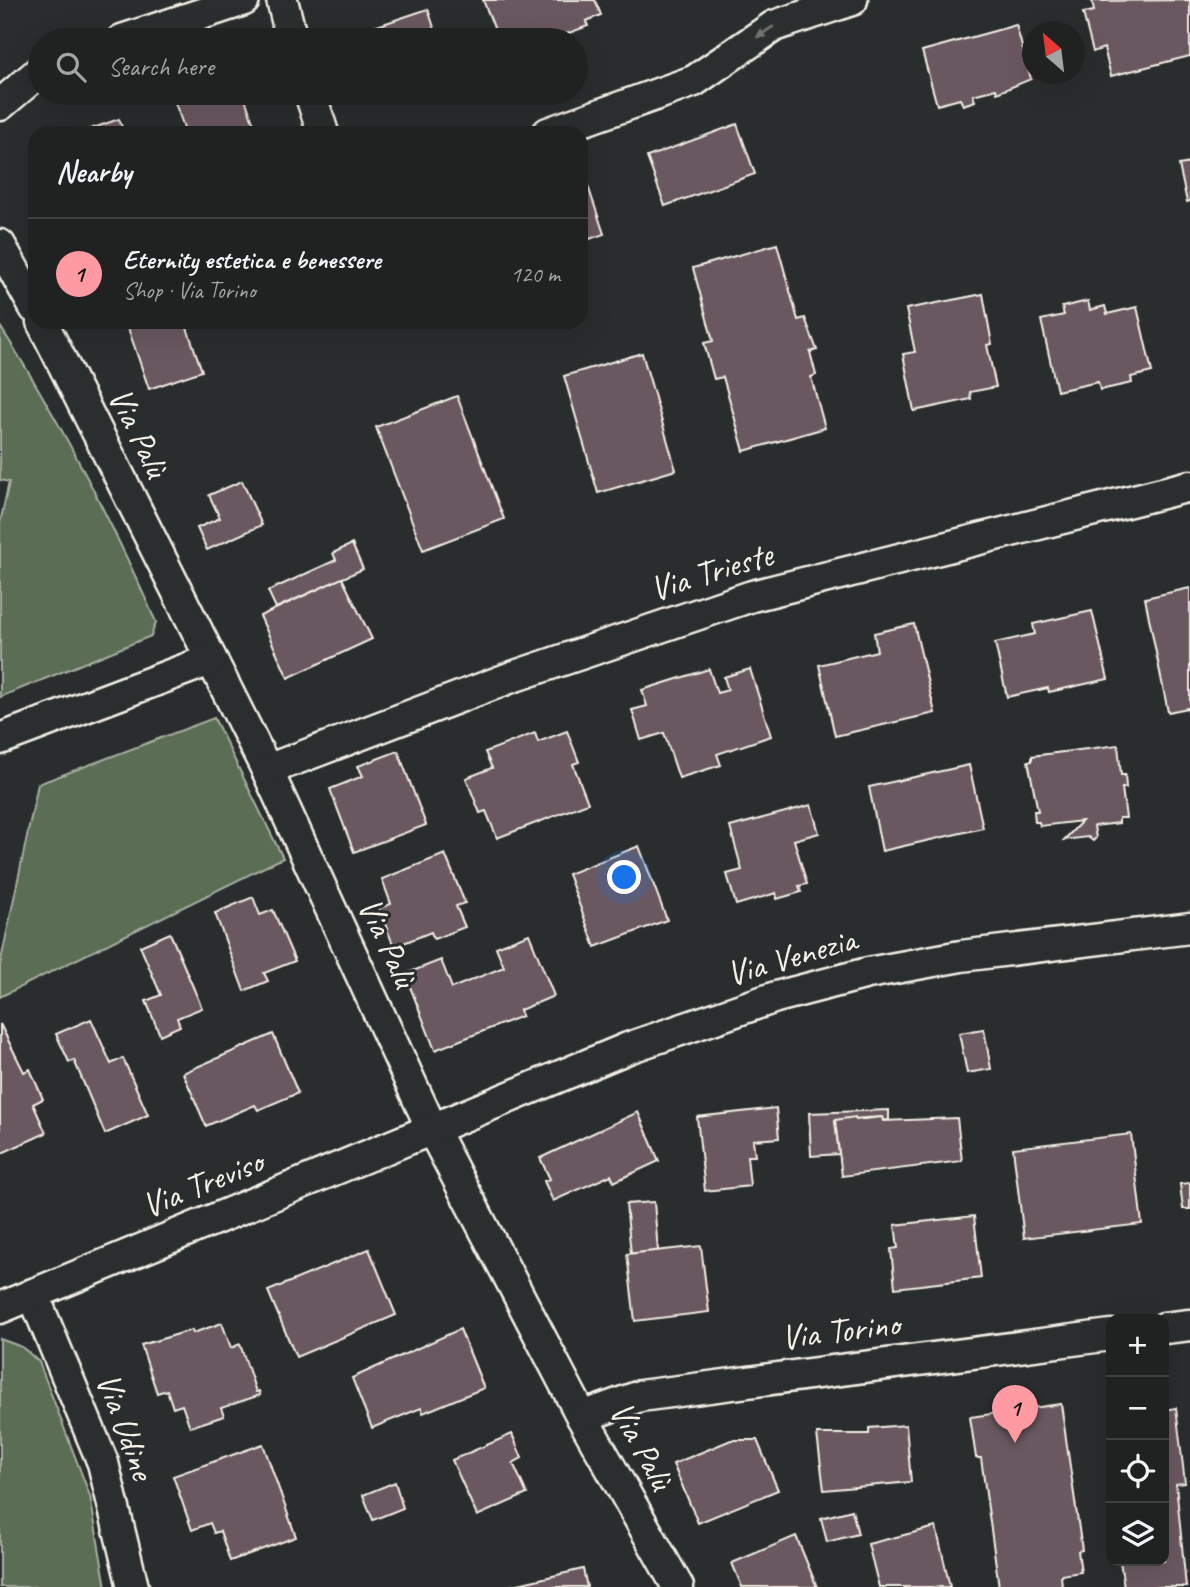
<!DOCTYPE html>
<html lang="en">
<head>
<meta charset="utf-8">
<style>
  body { margin:0; font-family:Caveat,sans-serif; background:#2d2f2f; color:#f1f3f6 }
  .controls { position:absolute; right:21px; bottom:21px; display:grid; overflow:hidden; border-radius:14px; box-shadow:0 7px 28px #0002 }
  .controls button { width:63px; height:63px; display:grid; place-items:center; padding:0; border:0; border-bottom:2px solid #3d3f40; background:#202222; color:#f1f3f6; font:35px sans-serif }
  .compass { position:absolute; left:1022px; top:21px; width:63px; height:63px; border-radius:50%; background:#202222; box-shadow:0 7px 28px #0002; rotate:332deg }
  .you { position:absolute; left:625px; top:878px; width:24px; height:24px; margin:-18px; border:5px solid #fff; border-radius:50%; background:#1a73e8; box-shadow:0 0 0 10px #1a73e833 }
  .badge { display:grid; place-items:center; width:46px; height:46px; border-radius:50%; background:#ff9aa2; color:#111; font-size:23px; font-weight:700 }
  .pin { position:absolute; translate:-50% -58px; filter:drop-shadow(0 2px 4px #0008) }
  .pin::after { content:''; position:absolute; top:37px; width:24px; height:21px; background:inherit; clip-path:polygon(0 0,100% 0,50% 100%) }
  .list { margin:0; padding:0; list-style:none }
  h2 { display:flex; justify-content:space-between; align-items:center; height:91px; margin:0; padding:0 28px; font-size:30px }
  h2 small { font-size:23px; font-weight:400; color:#a2a4a5 }
  .list li { display:grid; grid-template-columns:46px 1fr auto; gap:21px; align-items:center; box-sizing:border-box; height:112px; padding:0 28px; border-top:2px solid #3d3f40 }
  .list b { display:block; font-size:26px; white-space:nowrap }
  .list p { margin:0; font-size:23px; white-space:nowrap; color:#a2a4a5 }
  .list em { font-size:23px; font-style:normal; color:#a2a4a5 }
  .icon { flex:none; width:38px; height:38px; fill:none; stroke:currentColor; stroke-width:2; stroke-linecap:round; stroke-linejoin:round }
  .map { position:relative; flex:none; width:1190px; height:1587px; overflow:hidden }
  .search { position:absolute; background:#202222; box-shadow:0 7px 28px #0002; left:28px; top:28px; width:560px; height:77px; display:flex; align-items:center; gap:18px; box-sizing:border-box; padding:0 24px; border-radius:38px; color:#a2a4a5; font-size:26px }
  .panel { position:absolute; background:#202222; box-shadow:0 7px 28px #0002; left:28px; top:126px; width:560px; height:203px; border-radius:21px }
  .map>svg:first-child { display:block }
  .green { fill:#5b6d57; stroke:#a8afa0; stroke-width:2 }
  .building { fill:#6b5961; stroke:#f4f1e8; stroke-width:2 }
  .lines { fill:none; stroke-linecap:round; stroke-linejoin:round }
  .minor-casing { stroke:#f4f1e8; stroke-width:35 }
  .minor { stroke:#2a2d2e; stroke-width:30 }
  .oneway { fill:#71726f }
  .labels { text-anchor:middle; stroke-width:6; stroke-linejoin:round; paint-order:stroke }
  .street-label { font-size:35px; fill:#f4f1e8; stroke:#2a2d2e }
</style>
</head>
<body>
<div class="map">
<svg width="1190" height="1587" viewBox="0 0 1190 1587">
  <rect width="100%" height="100%" fill="#2a2d2e"/>
  <filter id="ink" filterUnits="userSpaceOnUse"><feTurbulence type="fractalNoise" baseFrequency=".0143" numOctaves="2"/><feDisplacementMap in="SourceGraphic" scale="14" xChannelSelector="R" yChannelSelector="G"/><feConvolveMatrix kernelMatrix="1 2 1 2 8 2 1 2 1" color-interpolation-filters="sRGB"/></filter>
  <g filter="url(#ink)">
    <g class="green">
      <path d="M0,326C60,420 111,520 156,622L151,636L0,697V523L9,482L0,480Z"/>
      <polygon points="214,718 283,858 0,997 0,965 38,784"/>
      <polygon points="0,1339 22,1347 39,1362 90,1496 106,1587 0,1587"/>
    </g>
    <g class="building">
      <polygon points="483,0 595,0 601,15 586,21 588,26 550,40 499,40"/>
      <polygon points="1190,0 1190,56 1111,76 1104,48 1093,52 1083,13 1094,11 1092,1"/>
      <polygon points="428,9 438,40 345,40 344,37"/>
      <polygon points="1016,25 1031,79 997,93 996,89 973,95 975,101 963,105 960,99 937,105 922,51"/>
      <polygon points="193,93 243,93 257,133 186,133 174,100"/>
      <polygon points="119,119 124,133 79,133"/>
      <polygon points="737,124 755,174 665,206 647,157"/>
      <polygon points="1190,163 1190,201 1187,202 1179,165"/>
      <polygon points="581,165 604,234 581,242"/>
      <polygon points="777,244 798,320 805,318 817,350 810,352 816,375 811,377 825,428 744,451 723,377 714,379 704,343 713,341 693,268"/>
      <polygon points="983,294 992,344 987,345 996,387 970,392 971,399 914,411 903,354 915,352 906,309"/>
      <polygon points="1088,301 1090,310 1105,306 1107,314 1137,307 1152,372 1131,377 1132,383 1100,390 1098,382 1057,391 1041,320 1064,315 1062,307"/>
      <polygon points="126,322 185,322 202,371 149,389"/>
      <polygon points="642,353 676,470 598,493 564,376"/>
      <polygon points="457,396 504,519 423,550 376,427"/>
      <polygon points="242,481 262,525 207,550 197,528 220,518 209,495"/>
      <polygon points="352,544 363,569 276,608 268,591 336,560 333,553"/>
      <polygon points="342,578 372,639 288,678 260,616"/>
      <polygon points="1190,588 1190,720 1188,708 1168,712 1145,598"/>
      <polygon points="1092,611 1108,679 1049,692 1048,688 1007,697 995,643 1035,634 1033,624"/>
      <polygon points="914,624 935,713 835,736 819,665 877,651 874,633"/>
      <polygon points="709,669 717,693 728,690 724,677 750,669 771,736 717,754 721,765 679,778 664,733 641,740 632,710 647,706 642,690"/>
      <polygon points="567,731 579,762 573,764 588,803 497,838 486,811 480,813 466,778 492,768 485,752 535,733 538,742"/>
      <polygon points="1118,745 1121,775 1125,775 1126,788 1122,788 1126,818 1119,818 1119,823 1094,826 1096,838 1093,841 1088,837 1064,840 1082,821 1040,826 1039,822 1035,822 1034,811 1038,811 1028,761 1032,761 1032,756"/>
      <polygon points="398,751 426,825 354,852 330,789 363,776 358,766"/>
      <polygon points="969,765 983,828 882,851 869,787"/>
      <polygon points="811,805 819,833 794,840 807,884 799,886 801,892 777,899 776,893 736,905 727,874 742,870 730,827"/>
      <polygon points="639,846 667,920 595,947 568,874"/>
      <polygon points="445,854 465,903 456,906 465,927 434,939 431,932 394,947 379,908 391,904 382,879"/>
      <polygon points="253,897 260,915 273,910 295,961 264,973 268,981 244,991 215,913"/>
      <polygon points="170,933 202,1008 177,1018 180,1026 160,1035 146,1001 161,995 140,946"/>
      <polygon points="529,934 554,996 520,1010 522,1016 435,1050 405,974 441,960 452,988 504,967 496,947"/>
      <polygon points="91,1019 111,1064 123,1058 148,1115 105,1134 74,1060 69,1062 56,1034"/>
      <polygon points="0,1024 24,1072 30,1069 43,1099 33,1104 46,1133 0,1154"/>
      <polygon points="984,1029 991,1069 967,1073 959,1033"/>
      <polygon points="273,1034 298,1093 258,1110 255,1105 206,1126 183,1073"/>
      <polygon points="776,1108 779,1138 753,1140 755,1156 747,1156 750,1186 705,1191 697,1117"/>
      <polygon points="889,1110 889,1120 883,1121 882,1117 835,1120 839,1154 811,1156 809,1113"/>
      <polygon points="638,1112 659,1161 614,1182 611,1175 553,1201 544,1181 550,1179 540,1158"/>
      <polygon points="855,1117 856,1120 882,1117 883,1121 957,1118 962,1161 842,1176 835,1120"/>
      <polygon points="1131,1134 1142,1224 1024,1238 1013,1148"/>
      <polygon points="1190,1183 1190,1209 1183,1209 1180,1184"/>
      <polygon points="654,1202 658,1251 631,1254 626,1204"/>
      <polygon points="974,1216 981,1278 895,1288 891,1249 898,1248 895,1225"/>
      <polygon points="701,1246 709,1312 635,1321 627,1254"/>
      <polygon points="369,1249 396,1315 296,1357 268,1291"/>
      <polygon points="222,1323 231,1348 240,1344 256,1392 259,1391 260,1395 221,1408 224,1416 190,1427 182,1405 173,1408 167,1390 157,1393 141,1345 192,1330 193,1333"/>
      <polygon points="460,1329 484,1388 423,1413 421,1408 372,1428 352,1378"/>
      <polygon points="1061,1404 1082,1550 1078,1551 1081,1572 1061,1575 1062,1587 999,1587 981,1458 976,1458 970,1417"/>
      <polygon points="1176,1408 1185,1483 1176,1484 1186,1587 1124,1587 1120,1561 1164,1561 1164,1410"/>
      <polygon points="906,1425 911,1482 824,1490 817,1434 869,1434 869,1428"/>
      <polygon points="512,1434 522,1458 513,1463 527,1494 477,1516 452,1460"/>
      <polygon points="731,1440 757,1440 778,1490 698,1523 673,1464"/>
      <polygon points="263,1444 296,1537 230,1561 220,1531 214,1533 210,1523 192,1530 173,1476"/>
      <polygon points="395,1482 403,1508 373,1520 363,1495"/>
      <polygon points="852,1510 858,1534 827,1542 821,1518"/>
      <polygon points="936,1527 950,1587 879,1587 868,1544"/>
      <polygon points="796,1536 817,1587 742,1587 732,1563"/>
      <polygon points="583,1569 587,1587 505,1587"/>
    </g>
    <g class="lines">
      <defs>
        <g id="minor">
          <polyline points="282,0 292,40"/>
          <polyline points="122,40 244,0"/>
          <polyline points="310,93 323,133"/>
          <polyline points="0,105 40,71"/>
          <polyline points="548,133 694,81 774,26 852,0"/>
          <polyline points="0,245 35,308"/>
          <polyline points="42,322 267,770 432,1129 582,1417 678,1587"/>
          <polyline points="0,739 210,660"/>
          <polyline points="267,770 512,677 752,596 1190,486"/>
          <polyline points="33,1294 103,1463 133,1587"/>
          <polyline points="0,1308 628,1048 776,997 868,973 961,956 1190,928"/>
          <polyline points="1164,1328 1190,1325"/>
          <polyline points="582,1417 640,1396 1111,1335"/>
        </g>
      </defs>
      <use href="#minor" class="minor-casing"/>
      <use href="#minor" class="minor"/>
    </g>
    <defs><path id="oneway-solid" d="M-6-.8H1V-3.2L6.5 0L1 3.2V.8H-6Z" transform="scale(1.75)"/></defs>
    <use class="oneway" href="#oneway-solid" transform="translate(765 32) rotate(146)"/>
  </g>
  <g class="labels">
    <g class="street-label">
      <text transform="translate(139 432) rotate(64)" y="12">Via Palù</text>
      <text transform="translate(711 571) rotate(-17)" y="12">Via Trieste</text>
      <text transform="translate(388 942) rotate(65)" y="12">Via Palù</text>
      <text transform="translate(791 956) rotate(-16)" y="12">Via Venezia</text>
      <text transform="translate(202 1183) rotate(-22)" y="12">Via Treviso</text>
      <text transform="translate(840 1330) rotate(-7)" y="12">Via Torino</text>
      <text transform="translate(126 1426) rotate(70)" y="12">Via Udine</text>
      <text transform="translate(642 1445) rotate(61)" y="12">Via Palù</text>
    </g>
  </g>
</svg>
<div class="controls">
<button>+</button>
<button>−</button>
<button><svg class="icon" aria-label="locate" viewBox="0 0 24 24"><circle cx="12" cy="12" r="6"/><path d="M12 2v4M12 18v4M2 12h4M18 12h4"/></svg></button>
<button><svg class="icon" aria-label="layers" viewBox="0 0 24 24"><path d="M12 4l9 5-9 5-9-5zM3 14l9 5 9-5"/></svg></button>
</div>
<svg class="compass" viewBox="-18 -18 36 36"><path d="M0-13l5 13h-10z" fill="#e53935"/><path d="M0 13l5-13h-10z" fill="#a2a4a5"/></svg>
<div class="you"></div>
<div class="pin badge" style="left:1015px;top:1443px">1</div>
<div class="search"><svg class="icon" aria-label="search" viewBox="0 0 24 24"><circle cx="10" cy="10" r="6"/><path d="M15 15l6 6"/></svg>Search here</div>
<section class="panel">
<h2>Nearby<small></small></h2>
<ul class="list">
<li><span class="badge">1</span><div><b>Eternity estetica e benessere</b><p>Shop · Via Torino</p></div><em>120 m</em></li>
</ul>
</section>
</div>
</body>
</html>
